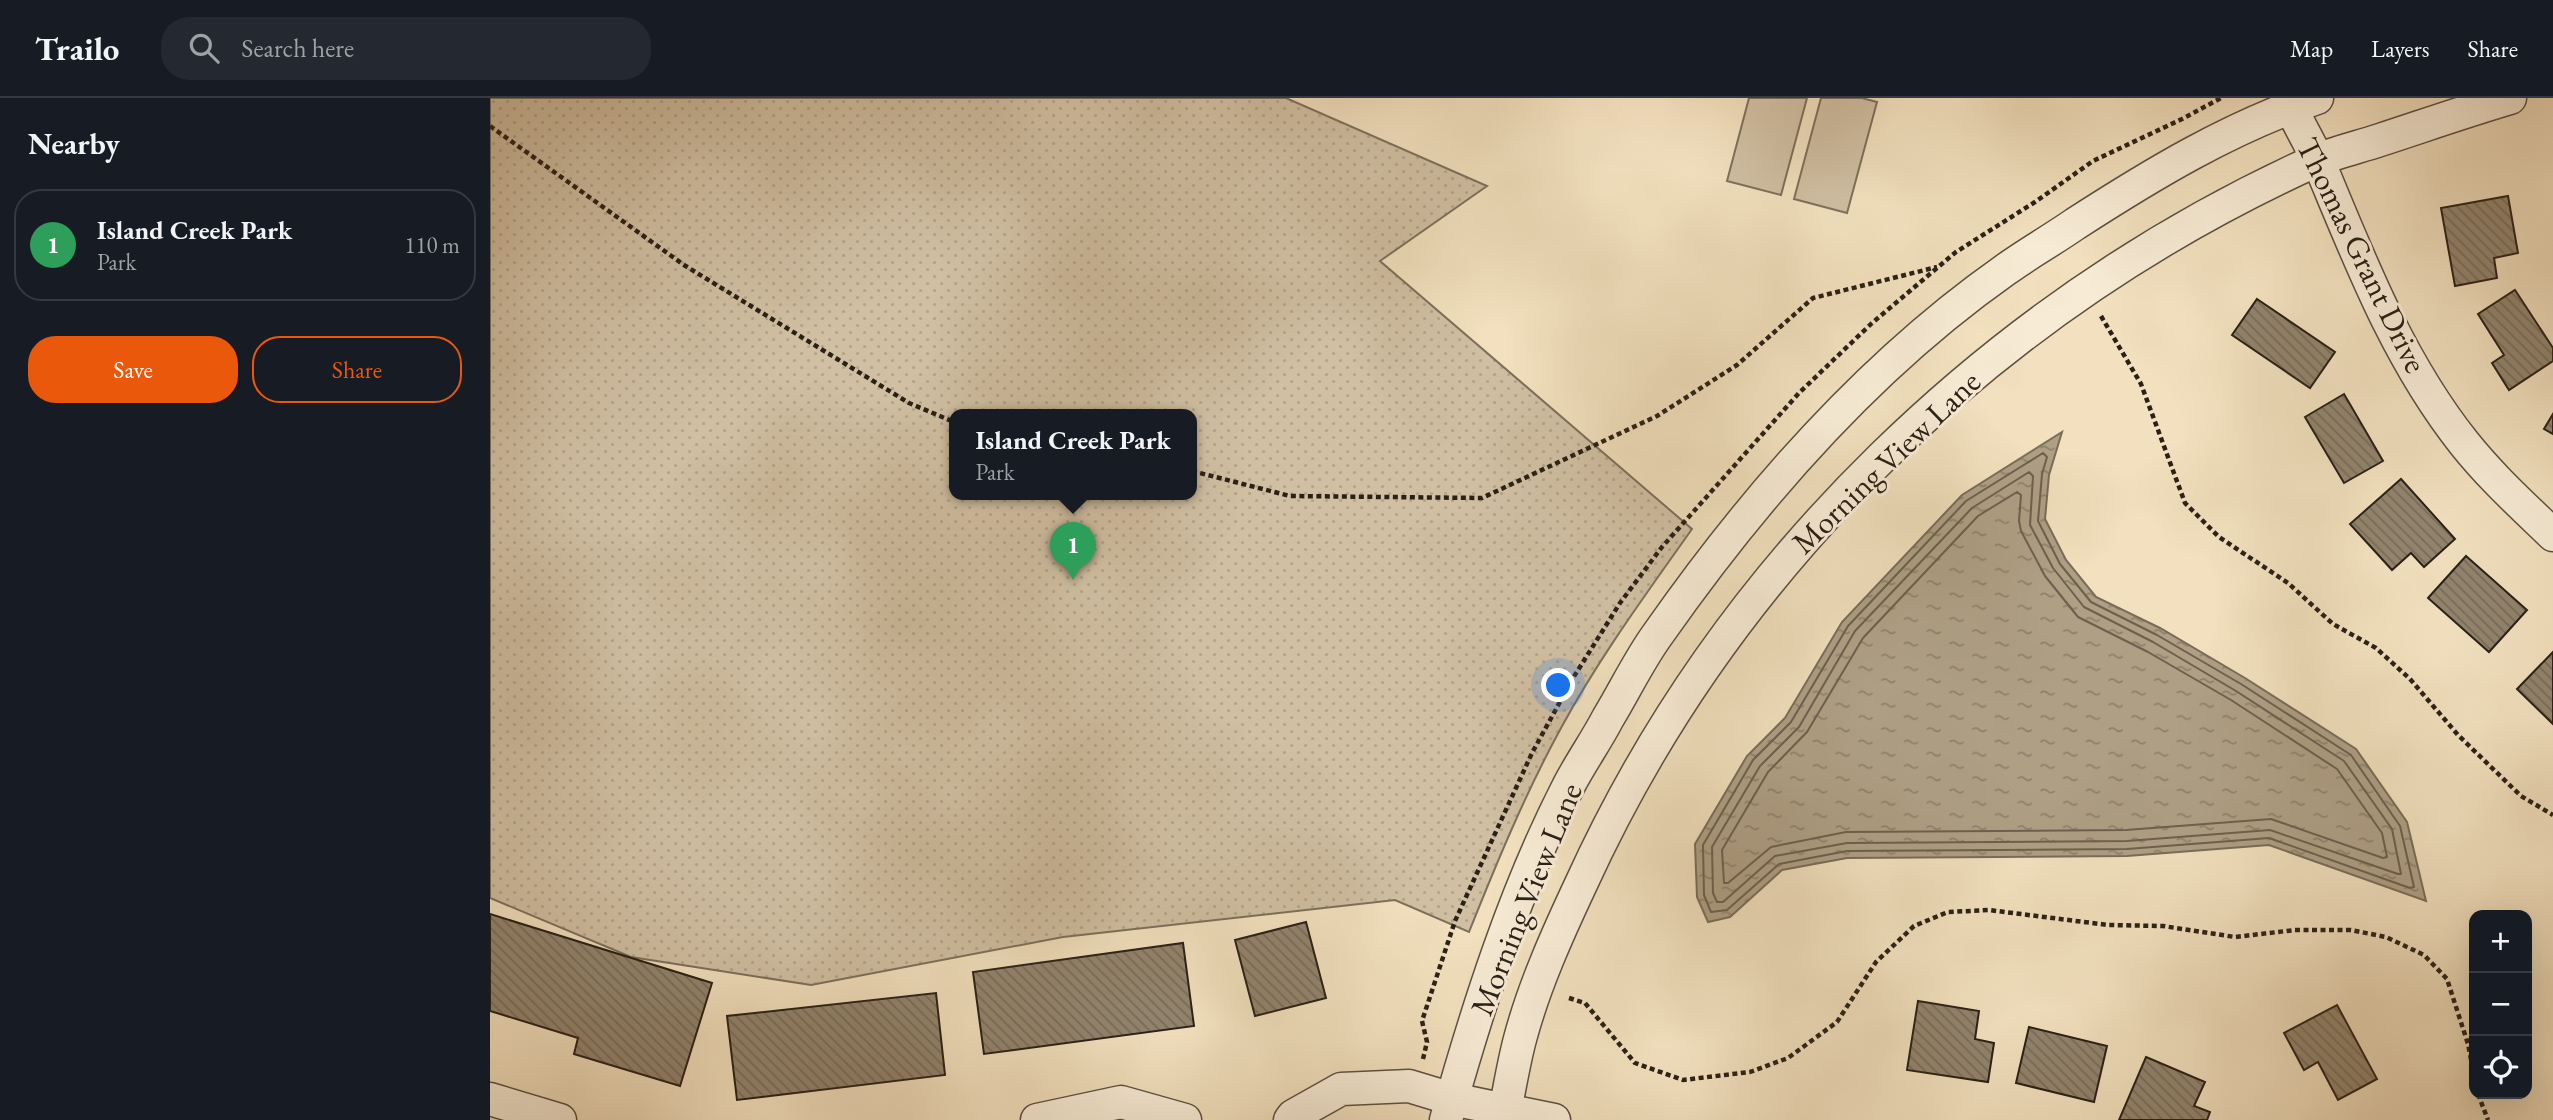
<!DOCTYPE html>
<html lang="en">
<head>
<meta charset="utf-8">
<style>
  body { margin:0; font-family:"EB Garamond",serif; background:#242831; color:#f1f3f6 }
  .controls { position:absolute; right:21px; bottom:21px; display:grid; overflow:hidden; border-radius:14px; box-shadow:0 7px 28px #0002 }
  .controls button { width:63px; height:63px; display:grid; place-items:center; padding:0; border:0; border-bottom:2px solid #363941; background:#171b24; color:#f1f3f6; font:35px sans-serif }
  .you { position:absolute; left:1069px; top:588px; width:24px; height:24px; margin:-18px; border:5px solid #fff; border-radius:50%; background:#1a73e8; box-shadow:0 0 0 10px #1a73e833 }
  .badge { display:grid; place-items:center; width:46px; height:46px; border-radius:50%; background:#ea580c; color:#fff; font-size:23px; font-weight:700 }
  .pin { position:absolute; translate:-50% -58px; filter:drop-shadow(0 2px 4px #0008) }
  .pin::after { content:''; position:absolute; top:37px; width:24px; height:21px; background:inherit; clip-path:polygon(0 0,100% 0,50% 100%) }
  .popup { position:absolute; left:459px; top:311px; width:248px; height:91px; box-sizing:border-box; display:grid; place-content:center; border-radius:14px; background:#171b24; filter:drop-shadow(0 2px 5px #0005); font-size:23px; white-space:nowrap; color:#9ea1a6 }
  .popup b { font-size:26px; color:#f1f3f6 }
  .popup::after { content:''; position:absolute; left:50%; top:100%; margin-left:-14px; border:14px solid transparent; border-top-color:#171b24 }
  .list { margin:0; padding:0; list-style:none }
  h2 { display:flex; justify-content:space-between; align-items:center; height:91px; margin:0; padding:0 28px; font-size:30px }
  h2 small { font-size:23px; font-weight:400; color:#9ea1a6 }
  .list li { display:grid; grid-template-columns:46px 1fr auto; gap:21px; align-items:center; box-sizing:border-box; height:112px; margin:0 14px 14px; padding:0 14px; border:2px solid #363941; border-radius:28px }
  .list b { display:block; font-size:26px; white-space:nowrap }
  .list p { margin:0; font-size:23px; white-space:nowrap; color:#9ea1a6 }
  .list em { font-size:23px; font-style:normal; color:#9ea1a6 }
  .actions { display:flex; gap:14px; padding:21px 28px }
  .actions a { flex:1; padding:16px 0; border:2px solid #ea580c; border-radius:28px; text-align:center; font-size:24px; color:#ea580c }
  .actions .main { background:#ea580c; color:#fff }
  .icon { flex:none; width:38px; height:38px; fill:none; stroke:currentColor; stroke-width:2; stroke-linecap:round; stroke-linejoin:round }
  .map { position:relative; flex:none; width:2063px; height:1022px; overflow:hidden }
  header { display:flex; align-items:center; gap:42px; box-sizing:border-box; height:98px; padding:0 35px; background:#171b24; border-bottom:2px solid #363941 }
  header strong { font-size:33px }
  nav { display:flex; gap:38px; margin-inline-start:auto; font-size:24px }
  .search { width:490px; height:63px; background:#242831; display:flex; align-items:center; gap:18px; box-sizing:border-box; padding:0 24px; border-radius:28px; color:#9ea1a6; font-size:26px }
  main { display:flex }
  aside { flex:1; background:#171b24 }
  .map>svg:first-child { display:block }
  .grass { fill:#d0bfa2; stroke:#7d705c; stroke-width:2 }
  .park { fill:url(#park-dots); stroke:#7d705c; stroke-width:2; fill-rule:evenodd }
  .water { fill:url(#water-ripples); stroke:#796c59; stroke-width:2 }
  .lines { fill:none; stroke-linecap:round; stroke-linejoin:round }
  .shore { stroke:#6c604e; stroke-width:2 }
  .building { fill:url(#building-back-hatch); stroke:#2a2017; stroke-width:2 }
  .minor-casing { stroke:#5c5041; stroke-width:35 }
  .path { stroke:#2a2017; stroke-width:4.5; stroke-dasharray:5 3.5; stroke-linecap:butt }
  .minor { stroke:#f7ebd5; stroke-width:32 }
  .labels { text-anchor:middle; stroke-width:6; stroke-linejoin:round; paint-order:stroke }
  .street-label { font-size:32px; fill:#2a2017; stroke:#f7ebd5 }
</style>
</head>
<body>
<header>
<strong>Trailo</strong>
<div class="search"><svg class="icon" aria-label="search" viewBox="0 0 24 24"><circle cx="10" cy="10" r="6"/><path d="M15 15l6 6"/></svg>Search here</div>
<nav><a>Map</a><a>Layers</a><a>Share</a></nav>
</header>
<main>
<aside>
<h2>Nearby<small></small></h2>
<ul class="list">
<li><span class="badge" style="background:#2e9e5b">1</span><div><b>Island Creek Park</b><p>Park</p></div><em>110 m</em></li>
</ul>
<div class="actions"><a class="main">Save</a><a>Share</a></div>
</aside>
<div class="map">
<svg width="2063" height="1022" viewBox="0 0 2063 1022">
  <defs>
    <pattern id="park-dots" width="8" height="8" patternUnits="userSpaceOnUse" patternTransform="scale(1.75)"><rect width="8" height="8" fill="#d0bfa2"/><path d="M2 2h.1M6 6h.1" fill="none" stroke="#b3a48b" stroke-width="1.8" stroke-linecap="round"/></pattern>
    <pattern id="water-ripples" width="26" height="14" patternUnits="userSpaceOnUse" patternTransform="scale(1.75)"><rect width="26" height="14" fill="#ae9f85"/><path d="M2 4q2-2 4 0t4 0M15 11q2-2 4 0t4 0" fill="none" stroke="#8e816c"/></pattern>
    <pattern id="building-back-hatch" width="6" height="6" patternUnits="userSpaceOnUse" patternTransform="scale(1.75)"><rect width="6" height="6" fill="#92846e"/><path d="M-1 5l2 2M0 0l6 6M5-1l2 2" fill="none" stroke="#776c59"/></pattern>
  </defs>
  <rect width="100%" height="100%" fill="#f2e0be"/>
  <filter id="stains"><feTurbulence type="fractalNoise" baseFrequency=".00286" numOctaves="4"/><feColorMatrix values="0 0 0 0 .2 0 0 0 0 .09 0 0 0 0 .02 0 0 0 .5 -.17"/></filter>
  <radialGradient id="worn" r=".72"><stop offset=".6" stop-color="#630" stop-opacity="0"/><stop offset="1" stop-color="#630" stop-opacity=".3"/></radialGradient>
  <g class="grass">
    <polygon points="1259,0 1317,0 1291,97 1237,83"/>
    <polygon points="1331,0 1372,0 1387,4 1357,115 1304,101"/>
  </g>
  <path class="park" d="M0,0H796L997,88L890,163L1202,431C1156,496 1109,560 1071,630C1035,696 1007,764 979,834L905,802L573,839L321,887L141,859L0,800ZM464,316H702V396H464Z"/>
  <polygon class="water" points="1572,334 1559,377 1555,421 1576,462 1606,499 1670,530 1755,580 1866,651 1917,724 1936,803 1779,747 1637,758 1357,760 1292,772 1240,819 1218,824 1207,799 1205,746 1257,658 1295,620 1352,524 1472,397"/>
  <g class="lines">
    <g class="shore">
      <polygon points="1553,355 1557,359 1552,376 1548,423 1570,466 1601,504 1667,537 1751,586 1861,657 1910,728 1924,789 1920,790 1779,740 1637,751 1357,753 1289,766 1237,812 1221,814 1214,797 1213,747 1263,662 1301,624 1358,528 1476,403"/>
      <polygon points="1539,374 1543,378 1540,427 1563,470 1594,509 1663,544 1746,593 1854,663 1902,731 1911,776 1908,776 1780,732 1637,743 1357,745 1285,758 1233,804 1227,804 1223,795 1222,749 1270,668 1309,629 1365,533 1482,410"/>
      <polygon points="1527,394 1531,397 1529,423 1531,433 1555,478 1588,519 1658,554 1741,602 1847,671 1892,735 1897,759 1893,760 1781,721 1636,732 1356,734 1281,749 1238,785 1234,785 1232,752 1278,674 1317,634 1373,540 1488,418"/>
    </g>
  </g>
  <g class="building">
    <polygon points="2018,98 2028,155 2004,160 2007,180 1965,188 1951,110"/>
    <polygon points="2025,192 2063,250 2063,263 2019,292 2002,265 2014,257 1988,216"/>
    <polygon points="1767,201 1845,254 1820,290 1742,237"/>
    <polygon points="1854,296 1893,363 1854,385 1815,319"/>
    <polygon points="2063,316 2063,336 2054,331"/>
    <polygon points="1911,381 1965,441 1934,469 1921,455 1902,472 1860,426"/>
    <polygon points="1976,458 2037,512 1999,554 1938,500"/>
    <polygon points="2063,554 2063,626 2027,591"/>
    <polygon points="0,816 222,885 190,988 84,956 88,940 0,913"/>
    <polygon points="816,824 836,900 765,918 745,842"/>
    <polygon points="693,845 704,928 494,956 483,874"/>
    <polygon points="446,895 455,977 247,1002 237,918"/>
    <polygon points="1428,903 1489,913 1485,941 1504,945 1498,984 1417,972"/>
    <polygon points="1847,907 1887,981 1848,1002 1828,964 1814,972 1794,935"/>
    <polygon points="1539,929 1617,948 1604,1004 1526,985"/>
    <polygon points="1656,959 1715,984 1704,1008 1720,1014 1717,1022 1629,1022"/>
  </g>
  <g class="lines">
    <defs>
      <g id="minor">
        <path d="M1797,0C1806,23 1820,44 1830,67C1870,163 1908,262 1974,345C2001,379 2032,407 2063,437"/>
        <polyline points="0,1001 70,1022"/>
        <polyline points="547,1022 631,1004 695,1022"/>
        <polyline points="800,1022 803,1018 851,991 919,988 962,1001 1064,1022"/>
        <path d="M956,1022C988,908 1025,792 1079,687C1091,664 1106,643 1118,620C1135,592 1149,562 1168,536C1264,399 1377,269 1515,172C1537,156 1562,142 1585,126C1661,77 1740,29 1827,0"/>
        <path d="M1013,1022C1019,995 1023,967 1030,941C1044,888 1068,835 1091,786C1237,465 1505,208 1825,63C1846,54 1869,49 1890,42C1933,28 1976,13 2020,0"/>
      </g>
    </defs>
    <use href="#minor" class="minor-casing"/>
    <g class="path">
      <polyline points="0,28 194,167 419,305 464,324"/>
      <polyline points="1611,218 1651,286 1695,405 1729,439 1798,485 1843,526 1886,550 1920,581 1968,637 2031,698 2063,717"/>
      <polyline points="702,373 800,398 992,400 1167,318 1247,267 1323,200 1447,169"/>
      <polyline points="1079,900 1095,905 1145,965 1193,982 1260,974 1298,960 1347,924 1386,864 1424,828 1458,814 1499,812 1618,827 1673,828 1745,839 1805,832 1861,832 1896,839 1934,857 1957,881 1978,946 1984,977"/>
      <polyline points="933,961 937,944 932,923 965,823 1042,655 1083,580 1130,505 1172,449 1309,295 1382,225 1466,154 1545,104 1603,63 1692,21 1731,0"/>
      <polyline points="1988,996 1998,1022"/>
    </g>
    <use href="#minor" class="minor"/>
  </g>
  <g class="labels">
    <g class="street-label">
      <text transform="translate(1872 157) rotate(64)" y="11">Thomas Grant Drive</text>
      <text transform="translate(1396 364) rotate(-44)" y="11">Morning View Lane</text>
      <text transform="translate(1036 801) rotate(-68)" y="11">Morning View Lane</text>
    </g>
  </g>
  <rect width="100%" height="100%" filter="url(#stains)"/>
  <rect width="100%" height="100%" fill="url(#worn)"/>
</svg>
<div class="controls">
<button>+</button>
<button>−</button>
<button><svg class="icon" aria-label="locate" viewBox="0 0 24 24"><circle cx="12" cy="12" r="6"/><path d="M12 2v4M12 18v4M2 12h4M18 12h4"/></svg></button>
</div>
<div class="you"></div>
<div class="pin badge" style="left:583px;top:482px;background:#2e9e5b">1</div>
<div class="popup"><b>Island Creek Park</b>Park</div>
</div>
</main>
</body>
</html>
